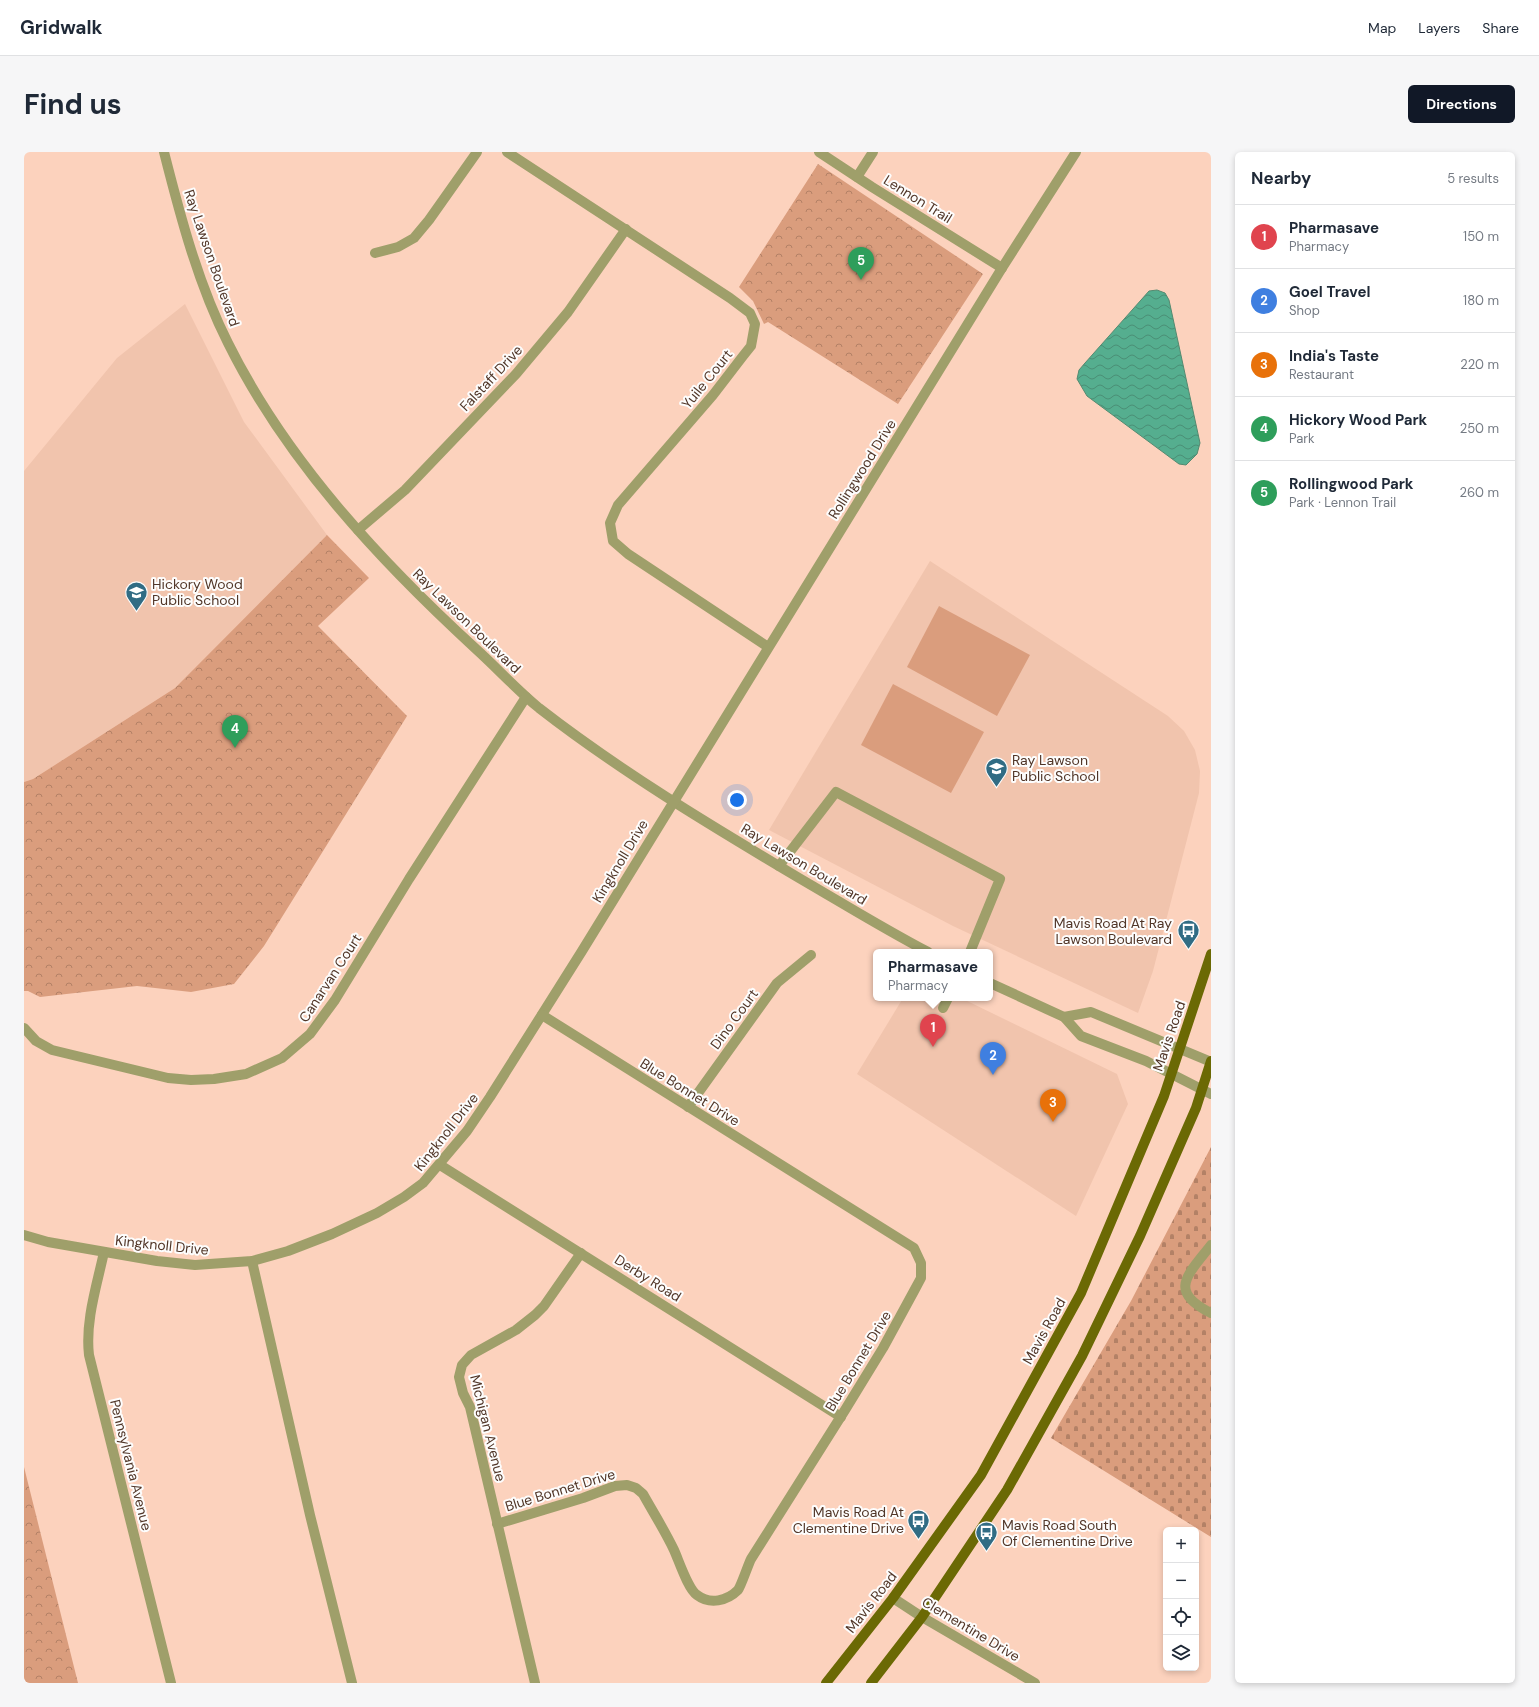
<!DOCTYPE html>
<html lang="en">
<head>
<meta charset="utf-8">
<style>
  body { margin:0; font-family:"DM Sans",sans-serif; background:#f6f6f7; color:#1f2937 }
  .controls { position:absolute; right:12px; bottom:12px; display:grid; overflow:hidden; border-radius:6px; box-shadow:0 2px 6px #0003 }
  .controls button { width:36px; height:36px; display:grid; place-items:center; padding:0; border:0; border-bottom:1px solid #e0e1e3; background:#fff; color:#1f2937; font:20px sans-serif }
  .you { position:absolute; left:713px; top:648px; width:14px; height:14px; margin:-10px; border:3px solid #fff; border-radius:50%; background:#1a73e8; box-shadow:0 0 0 6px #1a73e833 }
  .badge { display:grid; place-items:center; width:26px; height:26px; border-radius:50%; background:#111827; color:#fff; font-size:13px; font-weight:700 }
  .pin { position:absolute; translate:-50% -33px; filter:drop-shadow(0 1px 2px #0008) }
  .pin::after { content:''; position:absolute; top:21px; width:14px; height:12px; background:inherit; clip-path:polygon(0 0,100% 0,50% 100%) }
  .popup { position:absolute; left:849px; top:797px; width:120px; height:52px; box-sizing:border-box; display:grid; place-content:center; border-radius:6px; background:#fff; filter:drop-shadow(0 1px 3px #0005); font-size:13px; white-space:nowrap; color:#747a83 }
  .popup b { font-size:15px; color:#1f2937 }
  .popup::after { content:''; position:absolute; left:50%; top:100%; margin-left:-8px; border:8px solid transparent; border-top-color:#fff }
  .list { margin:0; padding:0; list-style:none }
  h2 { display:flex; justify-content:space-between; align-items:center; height:52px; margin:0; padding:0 16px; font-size:17px }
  h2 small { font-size:13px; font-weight:400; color:#747a83 }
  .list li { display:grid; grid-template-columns:26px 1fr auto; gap:12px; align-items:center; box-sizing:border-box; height:64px; padding:0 16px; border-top:1px solid #e0e1e3 }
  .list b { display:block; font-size:15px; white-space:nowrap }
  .list p { margin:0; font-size:13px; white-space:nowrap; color:#747a83 }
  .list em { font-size:13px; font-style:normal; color:#747a83 }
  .icon { flex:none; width:22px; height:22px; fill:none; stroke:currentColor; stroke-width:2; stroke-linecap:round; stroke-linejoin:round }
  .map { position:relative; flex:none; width:1187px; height:1531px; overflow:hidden; border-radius:6px }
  header { display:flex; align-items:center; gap:24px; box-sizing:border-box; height:56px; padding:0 20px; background:#fff; border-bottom:1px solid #e0e1e3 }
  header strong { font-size:19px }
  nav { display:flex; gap:22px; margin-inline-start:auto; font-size:14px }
  .intro { display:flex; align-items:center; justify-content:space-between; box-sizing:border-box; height:96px; padding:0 24px }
  h1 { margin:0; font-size:28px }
  .button { padding:10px 18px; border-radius:6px; background:#111827; color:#fff; font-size:14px; font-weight:700 }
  main { display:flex; gap:24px; padding:0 24px }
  aside { flex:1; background:#fff; border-radius:6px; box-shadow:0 2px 6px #0003 }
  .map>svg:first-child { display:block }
  .built { fill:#f1c4ad }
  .grass { fill:#da9d7d }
  .cemetery { fill:url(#cemetery-stones) }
  .park { fill:url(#park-crowns) }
  .water { fill:url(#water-waves); stroke:#548a70 }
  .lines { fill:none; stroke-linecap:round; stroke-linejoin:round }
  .minor { stroke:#9f9f6a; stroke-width:10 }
  .major { stroke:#6b6904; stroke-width:10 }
  .labels { text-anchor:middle; stroke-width:4; stroke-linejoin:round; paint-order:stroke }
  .street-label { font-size:14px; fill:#513628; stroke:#fdfdfd }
  .poi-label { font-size:14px; fill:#513628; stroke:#fdfdfd; text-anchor:start }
</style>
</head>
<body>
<header>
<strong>Gridwalk</strong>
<nav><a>Map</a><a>Layers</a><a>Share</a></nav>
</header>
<div class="intro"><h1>Find us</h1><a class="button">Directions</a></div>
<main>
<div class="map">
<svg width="1187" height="1531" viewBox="0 0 1187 1531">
  <defs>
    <pattern id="cemetery-stones" width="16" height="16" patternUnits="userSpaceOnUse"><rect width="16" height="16" fill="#da9d7d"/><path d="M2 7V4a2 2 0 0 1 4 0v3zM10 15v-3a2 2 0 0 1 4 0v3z" fill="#b38166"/></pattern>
    <pattern id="park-crowns" width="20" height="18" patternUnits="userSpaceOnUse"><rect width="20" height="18" fill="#da9d7d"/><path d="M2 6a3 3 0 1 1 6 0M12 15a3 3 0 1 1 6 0" fill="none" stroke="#b38166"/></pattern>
    <pattern id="water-waves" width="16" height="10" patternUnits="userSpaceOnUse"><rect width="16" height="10" fill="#55ae8f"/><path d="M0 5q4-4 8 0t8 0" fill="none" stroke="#498e75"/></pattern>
  </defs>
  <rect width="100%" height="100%" fill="#fcd2bd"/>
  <g class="built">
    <polygon points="161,152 220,270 303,383 151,536 9,627 0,630 0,319 93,206"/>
    <polygon points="906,409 1144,564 1160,579 1171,598 1176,619 1175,641 1129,819 1114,861 929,774 745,678"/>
    <polygon points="879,846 937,846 1093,922 1104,952 1052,1064 833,922"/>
  </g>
  <g class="grass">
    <polygon points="915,454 1006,503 973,564 883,515"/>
    <polygon points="869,532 960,580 927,641 837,593"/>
  </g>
  <polygon class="cemetery" points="1187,995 1187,1385 1027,1286 1107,1149"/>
  <g class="park">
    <polygon points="794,12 959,122 874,252 744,170 740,172 729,149 715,135"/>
    <polygon points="303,383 345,426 294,474 383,564 240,794 210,832 167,840 113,834 16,845 4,839 0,839 0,630 9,627 151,536"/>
    <polygon points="0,1315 54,1531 0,1531"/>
  </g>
  <polygon class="water" points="1133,138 1141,141 1145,148 1176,291 1173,302 1162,313 1155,312 1063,244 1053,227 1055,218 1061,211 1125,139"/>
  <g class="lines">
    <g class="minor">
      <path d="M140,0C156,63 174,132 204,191C262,308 356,409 452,497C473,516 493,538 515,556C596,619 686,673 775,726C818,751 860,777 904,800"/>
      <polyline points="483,0 706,146 726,161 731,172 727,194 719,204 689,243 594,353 586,371 589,389 604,402 744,495"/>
      <polyline points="795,0 848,35 978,116"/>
      <polyline points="833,25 849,0"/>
      <polyline points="351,101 374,95 390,86 405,68 453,0"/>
      <polyline points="334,378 381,338 492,222 544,160 602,77"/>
      <polyline points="755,714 812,640 976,727 946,800"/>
      <polyline points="966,831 1040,865 1057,884 1122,909 1187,942"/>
      <polyline points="919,856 924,846"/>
      <polyline points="1040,865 1067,860 1187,910"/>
      <polyline points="0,876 12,889 28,898 144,926 167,928 190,927 222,922 258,906 286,882 311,848 385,727 502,545"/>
      <polyline points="664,955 753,831 787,803"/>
      <polyline points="416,1013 817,1265"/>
      <polyline points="0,1083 24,1090 133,1109 171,1113 228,1109 264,1099 308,1082 353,1061 380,1045 399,1031 443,979 466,945 558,799 978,116 1052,0"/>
      <path d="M1187,1093C1164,1123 1143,1139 1187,1161"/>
      <path d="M80,1100C73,1133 61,1169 65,1203L147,1531"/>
      <polyline points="228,1109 286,1363 328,1531"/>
      <path d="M473,1372L559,1346L591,1334L603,1333L612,1336L619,1342C629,1360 641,1379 650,1398C655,1409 664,1437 673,1443C686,1453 703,1449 714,1438C717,1434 724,1413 727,1407L821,1258L859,1196L890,1139L897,1126V1111L890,1096L518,863"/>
      <polyline points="869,1446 898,1465 1011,1531"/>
      <polyline points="511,1531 446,1255 439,1241 435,1225 438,1213 447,1203 492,1178 511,1163 520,1154 557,1101"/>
    </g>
    <g class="major">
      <polyline points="802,1531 869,1446 957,1323 1057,1141 1140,944 1187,802"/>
      <polyline points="847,1531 898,1465 983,1338 1058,1204 1116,1084 1172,956 1187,909"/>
    </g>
  </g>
  <defs>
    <symbol id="school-pin" viewBox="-11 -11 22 30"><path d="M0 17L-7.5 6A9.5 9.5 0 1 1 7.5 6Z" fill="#316c84" stroke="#fdfdfd"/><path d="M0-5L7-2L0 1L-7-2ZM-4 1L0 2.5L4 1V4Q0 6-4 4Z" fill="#fff"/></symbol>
    <symbol id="bus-pin" viewBox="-11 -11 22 30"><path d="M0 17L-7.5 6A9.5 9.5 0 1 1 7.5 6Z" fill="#316c84" stroke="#fdfdfd"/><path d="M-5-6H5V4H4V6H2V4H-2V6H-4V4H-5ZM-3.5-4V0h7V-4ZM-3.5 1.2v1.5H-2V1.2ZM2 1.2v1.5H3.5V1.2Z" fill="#fff"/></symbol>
  </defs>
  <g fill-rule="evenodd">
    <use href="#school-pin" x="100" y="428" width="25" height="34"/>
    <use href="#school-pin" x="960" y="604" width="25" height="34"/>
    <use href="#bus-pin" x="1152" y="766" width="25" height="34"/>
    <use href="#bus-pin" x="882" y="1356" width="25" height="34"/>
    <use href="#bus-pin" x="950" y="1368" width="25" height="34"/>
  </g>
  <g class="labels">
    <g class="street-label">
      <text transform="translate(894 47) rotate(32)" y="5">Lennon Trail</text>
      <text transform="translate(188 106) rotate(71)" y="5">Ray Lawson Boulevard</text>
      <text transform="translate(467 226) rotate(-47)" y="5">Falstaff Drive</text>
      <text transform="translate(683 227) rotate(-51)" y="5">Yuile Court</text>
      <text transform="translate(838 317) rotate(-58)" y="5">Rollingwood Drive</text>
      <text transform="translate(443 469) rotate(44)" y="5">Ray Lawson Boulevard</text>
      <text transform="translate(596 709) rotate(-59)" y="5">Kingknoll Drive</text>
      <text transform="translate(780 712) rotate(31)" y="5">Ray Lawson Boulevard</text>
      <text transform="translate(306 826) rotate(-57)" y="5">Canarvan Court</text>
      <text transform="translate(710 867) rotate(-54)" y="5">Dino Court</text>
      <text transform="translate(1145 884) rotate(-71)" y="5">Mavis Road</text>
      <text transform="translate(666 940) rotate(32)" y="5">Blue Bonnet Drive</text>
      <text transform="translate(422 980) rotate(-52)" y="5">Kingknoll Drive</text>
      <text transform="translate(138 1093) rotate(6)" y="5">Kingknoll Drive</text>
      <text transform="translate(624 1126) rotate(32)" y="5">Derby Road</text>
      <text transform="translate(1020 1179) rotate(-61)" y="5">Mavis Road</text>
      <text transform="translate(834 1209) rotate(-59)" y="5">Blue Bonnet Drive</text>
      <text transform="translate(464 1276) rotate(76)" y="5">Michigan Avenue</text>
      <text transform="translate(107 1313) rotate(76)" y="5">Pennsylvania Avenue</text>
      <text transform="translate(536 1338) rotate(-17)" y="5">Blue Bonnet Drive</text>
      <text transform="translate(847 1450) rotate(-52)" y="5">Mavis Road</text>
      <text transform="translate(947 1477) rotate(31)" y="5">Clementine Drive</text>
    </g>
    <g class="poi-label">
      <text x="128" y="437">Hickory Wood<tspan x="128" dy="16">Public School</tspan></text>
      <text x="988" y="613">Ray Lawson<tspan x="988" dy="16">Public School</tspan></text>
      <text x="1148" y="776" text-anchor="end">Mavis Road At Ray<tspan x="1148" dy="16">Lawson Boulevard</tspan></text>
      <text x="880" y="1365" text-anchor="end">Mavis Road At<tspan x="880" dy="16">Clementine Drive</tspan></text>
      <text x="978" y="1378">Mavis Road South<tspan x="978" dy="16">Of Clementine Drive</tspan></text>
    </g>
  </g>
</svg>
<div class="controls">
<button>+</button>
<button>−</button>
<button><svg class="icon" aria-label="locate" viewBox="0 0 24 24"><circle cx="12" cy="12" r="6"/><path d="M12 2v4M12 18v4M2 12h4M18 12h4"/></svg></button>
<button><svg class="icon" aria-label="layers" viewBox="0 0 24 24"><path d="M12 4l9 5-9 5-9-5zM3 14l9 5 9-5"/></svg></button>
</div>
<div class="you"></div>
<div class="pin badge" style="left:909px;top:895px;background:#e0444e">1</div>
<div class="popup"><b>Pharmasave</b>Pharmacy</div>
<div class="pin badge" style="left:969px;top:923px;background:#3f7fe0">2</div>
<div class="pin badge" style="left:1029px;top:970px;background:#e8710a">3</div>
<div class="pin badge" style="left:211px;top:596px;background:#2e9e5b">4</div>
<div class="pin badge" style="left:837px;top:128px;background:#2e9e5b">5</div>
</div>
<aside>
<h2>Nearby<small>5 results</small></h2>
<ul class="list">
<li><span class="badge" style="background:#e0444e">1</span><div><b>Pharmasave</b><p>Pharmacy</p></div><em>150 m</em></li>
<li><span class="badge" style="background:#3f7fe0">2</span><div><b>Goel Travel</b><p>Shop</p></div><em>180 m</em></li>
<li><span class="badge" style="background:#e8710a">3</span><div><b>India's Taste</b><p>Restaurant</p></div><em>220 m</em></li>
<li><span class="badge" style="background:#2e9e5b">4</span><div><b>Hickory Wood Park</b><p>Park</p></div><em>250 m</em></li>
<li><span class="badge" style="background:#2e9e5b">5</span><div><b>Rollingwood Park</b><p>Park · Lennon Trail</p></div><em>260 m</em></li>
</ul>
</aside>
</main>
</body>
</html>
